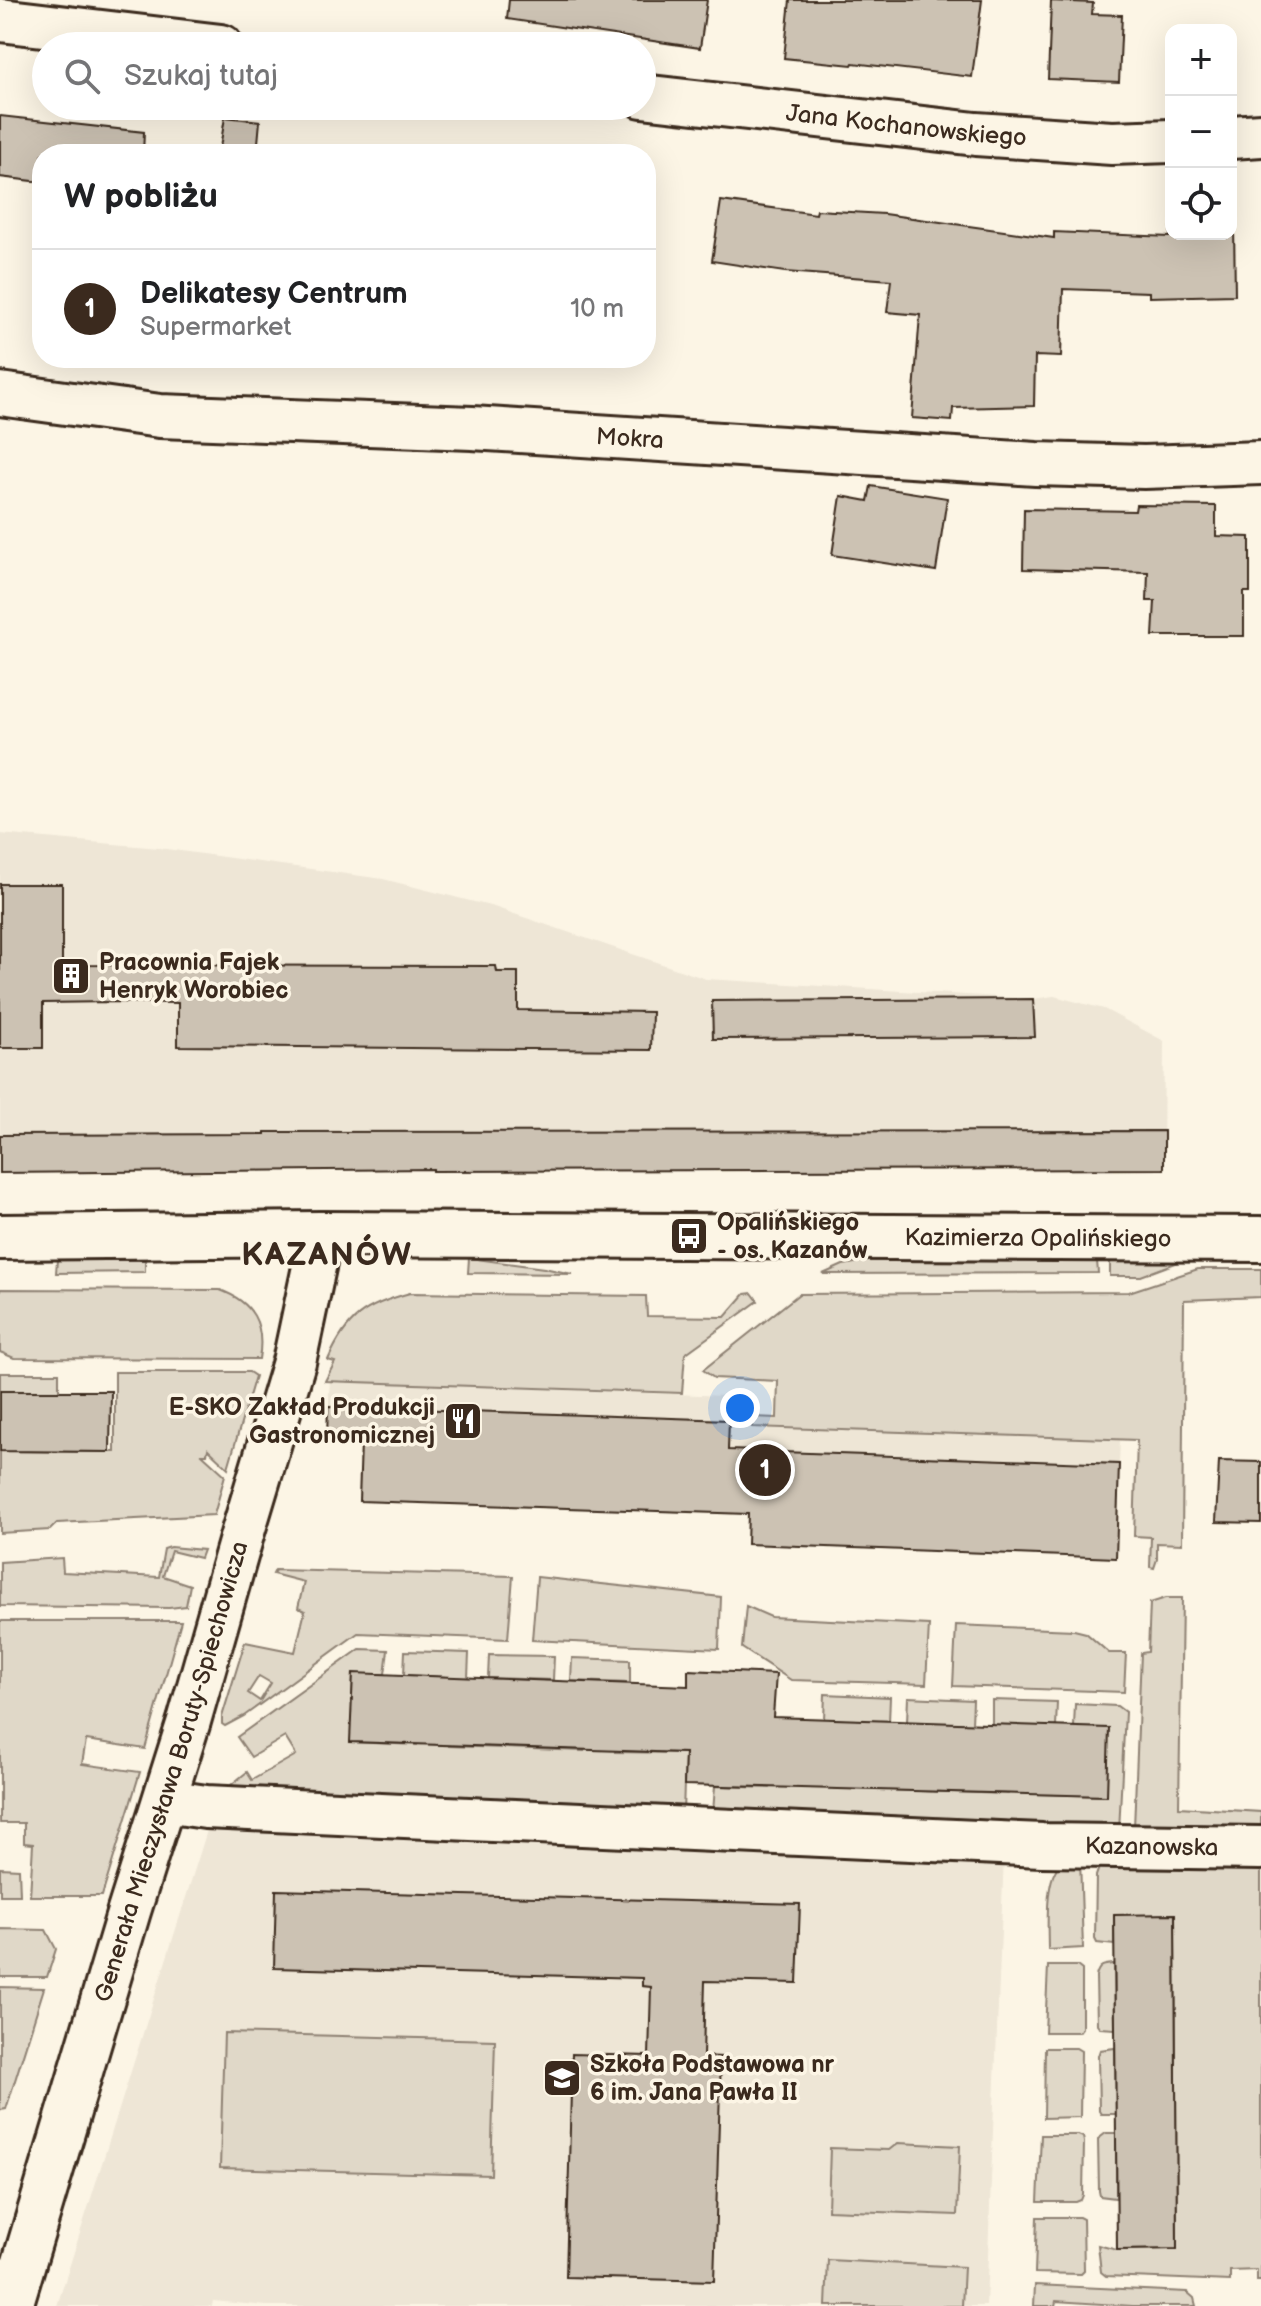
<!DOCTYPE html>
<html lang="pl">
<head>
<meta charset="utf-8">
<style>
  body { margin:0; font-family:"Balsamiq Sans",sans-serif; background:#f2f2f2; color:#202124 }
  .controls { position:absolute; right:24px; top:24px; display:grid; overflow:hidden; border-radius:16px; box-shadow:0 8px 32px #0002 }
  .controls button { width:72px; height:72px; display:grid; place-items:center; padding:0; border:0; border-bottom:2px solid #e0e0e0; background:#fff; color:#202124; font:40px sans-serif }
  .you { position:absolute; left:740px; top:1408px; width:28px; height:28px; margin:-20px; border:6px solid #fff; border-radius:50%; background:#1a73e8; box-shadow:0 0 0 12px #1a73e833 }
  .badge { display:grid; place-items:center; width:52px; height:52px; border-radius:50%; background:#3b2a1e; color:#fff; font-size:26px; font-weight:700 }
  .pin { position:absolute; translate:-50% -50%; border:4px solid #fff; box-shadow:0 2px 8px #0006 }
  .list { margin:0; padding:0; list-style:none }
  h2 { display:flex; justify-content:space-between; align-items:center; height:104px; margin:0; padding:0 32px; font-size:34px }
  h2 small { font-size:26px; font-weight:400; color:#757577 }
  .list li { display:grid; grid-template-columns:52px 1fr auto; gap:24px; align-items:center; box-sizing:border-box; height:120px; padding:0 32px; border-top:2px solid #e0e0e0 }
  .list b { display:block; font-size:30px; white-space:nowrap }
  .list p { margin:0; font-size:26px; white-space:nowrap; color:#757577 }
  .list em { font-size:26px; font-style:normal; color:#757577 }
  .icon { flex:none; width:44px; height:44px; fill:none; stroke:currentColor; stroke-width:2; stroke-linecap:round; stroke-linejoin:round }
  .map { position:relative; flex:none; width:1261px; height:2306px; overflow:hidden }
  .search { position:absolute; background:#fff; box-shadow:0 8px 32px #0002; left:32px; top:32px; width:624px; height:88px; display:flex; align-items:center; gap:20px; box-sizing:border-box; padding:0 28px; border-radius:44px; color:#757577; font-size:30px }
  .panel { position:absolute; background:#fff; box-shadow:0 8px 32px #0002; left:32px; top:144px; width:624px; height:224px; border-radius:32px }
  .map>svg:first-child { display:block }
  .built { fill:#eee6d6 }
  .green { fill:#e0d8c8; stroke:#8e8173; stroke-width:2; fill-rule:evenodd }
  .building { fill:#ccc2b3; stroke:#3b2a1e; stroke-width:2 }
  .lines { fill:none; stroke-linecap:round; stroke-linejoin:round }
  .street-casing { stroke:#3b2a1e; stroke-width:48 }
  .secondary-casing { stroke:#3b2a1e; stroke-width:50 }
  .street { stroke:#fcf5e5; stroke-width:42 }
  .secondary { stroke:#fcf5e5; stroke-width:44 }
  .labels { text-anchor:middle; stroke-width:7; stroke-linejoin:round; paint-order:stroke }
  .street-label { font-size:24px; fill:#3b2a1e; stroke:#fcf5e5 }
  .poi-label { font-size:24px; font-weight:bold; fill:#3b2a1e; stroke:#fcf5e5; text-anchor:start }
  .district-label { font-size:32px; font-weight:bold; letter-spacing:2px; fill:#3b2a1e; stroke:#fcf5e5 }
</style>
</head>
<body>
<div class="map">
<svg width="1261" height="2306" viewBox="0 0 1261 2306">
  <rect width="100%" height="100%" fill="#fcf5e5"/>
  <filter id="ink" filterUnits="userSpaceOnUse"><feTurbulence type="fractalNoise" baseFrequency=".0125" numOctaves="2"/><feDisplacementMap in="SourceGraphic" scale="16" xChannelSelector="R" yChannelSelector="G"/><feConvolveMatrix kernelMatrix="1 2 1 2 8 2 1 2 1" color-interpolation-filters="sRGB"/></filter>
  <g filter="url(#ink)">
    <g class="built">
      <polygon points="0,834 159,848 383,879 494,907 706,979 1033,999 1054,996 1104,1009 1164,1041 1163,1169 397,1170 0,1173"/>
      <polygon points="330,1381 753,1397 752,1427 1120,1440 1119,1464 728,1450 729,1420 328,1406"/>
      <polygon points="210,1821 1004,1855 986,2306 267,2306 213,2301 212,2306 57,2306"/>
    </g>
    <g class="green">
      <polygon points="469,1258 544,1268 572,1274 468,1273"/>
      <polygon points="57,1260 145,1260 145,1272 56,1273"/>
      <polygon points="872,1260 1097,1261 1098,1273 823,1274 843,1265"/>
      <polygon points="1172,1260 1176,1263 1141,1276 1110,1276 1110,1261"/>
      <polygon points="1198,1269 1261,1269 1261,1297 1184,1300 1182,1544 1157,1543 1157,1559 1154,1568 1150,1567 1151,1537 1134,1536 1137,1440 752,1427 752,1417 777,1418 778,1381 714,1378 703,1370 799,1294 1129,1292"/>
      <path d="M0,1289L220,1290C253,1302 265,1324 259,1359L14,1358L0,1352Z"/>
      <path d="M410,1293L646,1296L647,1316L725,1317L745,1294L752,1293L758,1301L685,1354L682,1393L325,1381L335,1362L328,1360C347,1317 365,1305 410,1293Z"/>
      <polygon points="115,1372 249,1372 255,1376 228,1468 208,1449 207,1454 202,1454 225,1475 214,1515 57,1523 50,1530 0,1533 0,1451 115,1452"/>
      <rect x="0" y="1373" width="59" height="18"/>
      <polygon points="170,1547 203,1550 200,1558 171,1551 163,1576 190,1585 186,1606 169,1608 0,1606 0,1562 62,1558 63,1572 159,1577 164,1549"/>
      <path d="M275,1570L513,1576L508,1639L358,1633L244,1716L225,1726L222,1724V1717L245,1642L295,1652L305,1611L298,1608L304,1582L273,1574ZM259,1676L271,1683L260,1701L248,1693Z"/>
      <polygon points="537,1577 721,1597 719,1649 532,1640"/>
      <polygon points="1166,1598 1182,1598 1179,1807 1261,1812 1261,1829 1134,1828 1141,1653 1148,1652 1150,1603"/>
      <polygon points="746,1606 771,1617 929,1625 926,1684 791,1680 742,1648"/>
      <polygon points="0,1621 181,1621 145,1749 86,1740 82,1764 140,1772 102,1896 30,1896 33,1844 24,1843 24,1823 0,1823"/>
      <polygon points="956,1625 1074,1630 1086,1633 1109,1653 1126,1653 1124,1692 953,1686"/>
      <polygon points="360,1649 388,1650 385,1674 353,1674 351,1742 417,1745 418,1737 448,1738 449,1746 584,1751 584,1743 615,1744 615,1752 685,1753 683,1813 222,1792 247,1772 252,1780 296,1755 285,1737 251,1757 237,1737"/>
      <polygon points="405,1651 469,1653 468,1678 404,1675"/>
      <polygon points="489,1655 554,1656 553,1680 488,1678"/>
      <polygon points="572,1658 630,1660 630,1683 571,1681"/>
      <polygon points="825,1694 890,1697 889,1722 824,1719"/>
      <polygon points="908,1697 973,1700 972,1724 907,1722"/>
      <polygon points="992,1700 1057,1702 1056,1727 992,1725"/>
      <polygon points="1075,1704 1117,1706 1125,1712 1119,1831 713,1813 715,1786 770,1788 772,1786 1008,1794 1009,1787 1037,1794 1106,1796 1074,1727"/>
      <path d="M1080,1859L1083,1948L1048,1950C1048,1930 1044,1876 1061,1864C1066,1860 1073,1860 1080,1859Z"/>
      <polygon points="1261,1860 1261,2281 1257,2281 1257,2270 1230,2271 1230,2281 1106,2276 1101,2272 1098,2245 1117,2250 1177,2249 1175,1914 1114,1916 1114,1945 1097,1943 1095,1939 1096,1876 1101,1862"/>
      <polygon points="0,1868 19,1869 20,1895 0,1895"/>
      <polygon points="0,1929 46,1930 56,1949 47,1977 0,1977"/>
      <path d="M1114,1964L1115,2029L1100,2028L1097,2024L1096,1976C1099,1965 1103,1965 1114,1964Z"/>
      <polygon points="1048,1966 1077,1966 1082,1970 1082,2028 1079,2032 1045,2032"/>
      <polygon points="0,1987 44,1988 6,2109 0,2110"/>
      <polygon points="224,2033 495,2040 491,2175 220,2168"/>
      <polygon points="1045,2048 1076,2048 1081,2051 1080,2117 1044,2118"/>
      <polygon points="1115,2048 1116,2114 1101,2114 1099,2111 1098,2056 1100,2050"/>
      <polygon points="1106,2133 1116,2133 1116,2198 1100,2196 1099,2191 1098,2139"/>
      <polygon points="1041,2135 1078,2135 1083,2137 1084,2142 1083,2195 1081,2200 1076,2202 1038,2202"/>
      <polygon points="898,2143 960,2146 957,2215 828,2210 830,2148 889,2150"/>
      <polygon points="1037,2217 1079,2217 1083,2219 1084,2271 1081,2274 1035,2273"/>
      <polygon points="828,2260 964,2267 962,2306 826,2306"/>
      <polygon points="1035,2285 1187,2292 1194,2298 1196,2306 1133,2306 1056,2301 1055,2306 1034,2306"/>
    </g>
    <g class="building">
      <polygon points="509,0 707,0 700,48 507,19"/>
      <polygon points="790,0 982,0 972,77 853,63 852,65 784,58"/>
      <polygon points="1051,1 1093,3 1092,14 1122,15 1119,82 1048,79"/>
      <polygon points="0,116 144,132 143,154 42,154 42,182 0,177"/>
      <polygon points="225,117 260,121 257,154 219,154"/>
      <polygon points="721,201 816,214 817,210 884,214 1054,238 1054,232 1170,237 1171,226 1171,234 1231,234 1231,225 1234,225 1235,295 1149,297 1149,292 1063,289 1061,357 1035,356 1034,406 953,408 952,421 912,418 920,315 887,312 891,280 785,272 712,261"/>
      <polygon points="871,486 947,498 936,571 832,555 841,496 868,501"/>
      <polygon points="1136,505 1216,506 1216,536 1250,537 1250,592 1244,592 1244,636 1153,636 1155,601 1147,601 1148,572 1023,569 1024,509 1135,511"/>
      <polygon points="0,884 62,884 62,965 496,966 497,972 518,972 518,1010 652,1012 651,1050 178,1046 178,1003 110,1002 43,1003 43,1048 0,1048"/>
      <polygon points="1033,999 1035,1037 713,1039 712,1001"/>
      <polygon points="1164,1131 1164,1169 433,1171 433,1169 0,1173 0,1135 265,1134 265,1132"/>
      <polygon points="0,1391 111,1391 110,1452 0,1451"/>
      <polygon points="328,1406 729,1420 728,1450 1119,1464 1116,1558 747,1544 748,1514 359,1501 361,1442 327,1437"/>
      <polygon points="1219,1461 1261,1462 1261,1523 1216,1522"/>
      <polygon points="688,1670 776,1674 773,1717 1109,1728 1107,1796 684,1785 685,1753 350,1742 353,1673 688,1686"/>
      <polygon points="276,1890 800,1904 797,1983 705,1981 703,2056 721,2057 714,2281 566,2277 572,2054 649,2056 651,1987 642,1986 642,1978 274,1968"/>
      <polygon points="1175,1914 1177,2249 1117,2250 1114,1915"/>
    </g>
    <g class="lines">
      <defs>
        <g id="street">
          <polyline points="0,20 221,46"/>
          <path id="s1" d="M642,96L976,134L1112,143L1171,141"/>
          <polyline points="1231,137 1261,135"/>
          <path id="s2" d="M0,394L160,416L472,428L1036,464L1144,467L1261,463"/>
          <path id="s3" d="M165,1801L206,1807L1042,1845L1261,1848"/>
          <path id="s4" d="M11,2306L129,1911L189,1721L242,1535L294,1362L321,1234"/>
        </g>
        <g id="secondary">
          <path id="s5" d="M0,1237L321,1234L1261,1239"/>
        </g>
      </defs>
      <use href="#street" class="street-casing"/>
      <use href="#secondary" class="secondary-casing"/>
      <use href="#street" class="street"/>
      <use href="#secondary" class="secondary"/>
    </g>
  </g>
  <defs>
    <symbol id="building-square" viewBox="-11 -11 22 22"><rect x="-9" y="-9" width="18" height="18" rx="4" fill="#3b2a1e" stroke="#fcf5e5"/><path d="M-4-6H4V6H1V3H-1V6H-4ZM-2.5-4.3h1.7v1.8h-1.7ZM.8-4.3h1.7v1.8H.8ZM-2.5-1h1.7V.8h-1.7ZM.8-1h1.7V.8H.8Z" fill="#fff"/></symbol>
    <symbol id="bus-square" viewBox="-11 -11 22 22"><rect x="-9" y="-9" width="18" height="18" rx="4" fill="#3b2a1e" stroke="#fcf5e5"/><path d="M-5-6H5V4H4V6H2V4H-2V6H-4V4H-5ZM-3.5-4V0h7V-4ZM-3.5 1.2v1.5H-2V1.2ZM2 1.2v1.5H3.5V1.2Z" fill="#fff"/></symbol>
    <symbol id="restaurant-square" viewBox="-11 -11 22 22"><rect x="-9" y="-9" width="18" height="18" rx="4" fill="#3b2a1e" stroke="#fcf5e5"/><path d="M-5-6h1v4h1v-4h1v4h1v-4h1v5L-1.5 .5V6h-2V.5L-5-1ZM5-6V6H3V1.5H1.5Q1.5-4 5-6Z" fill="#fff"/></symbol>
    <symbol id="school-square" viewBox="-11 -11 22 22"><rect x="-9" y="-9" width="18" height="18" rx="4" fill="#3b2a1e" stroke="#fcf5e5"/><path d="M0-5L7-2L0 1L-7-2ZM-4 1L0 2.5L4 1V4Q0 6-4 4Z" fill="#fff"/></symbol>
  </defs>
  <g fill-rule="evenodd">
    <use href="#building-square" x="49" y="954" width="44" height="44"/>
    <use href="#bus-square" x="667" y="1214" width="44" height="44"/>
    <use href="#restaurant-square" x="441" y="1399" width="44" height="44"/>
    <use href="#school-square" x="540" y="2056" width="44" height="44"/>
  </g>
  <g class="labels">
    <g class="street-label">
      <text dy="8" stroke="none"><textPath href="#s1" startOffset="266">Jana Kochanowskiego</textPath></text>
      <text dy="8" stroke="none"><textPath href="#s2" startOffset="632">Mokra</textPath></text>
      <text dy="8" stroke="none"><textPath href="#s5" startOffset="1038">Kazimierza Opalińskiego</textPath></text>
      <text dy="8" stroke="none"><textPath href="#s4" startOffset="558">Generała Mieczysława Boruty-Spiechowicza</textPath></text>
      <text dy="8" stroke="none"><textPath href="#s3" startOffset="988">Kazanowska</textPath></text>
    </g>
    <g class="poi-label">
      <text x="99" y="970">Pracownia Fajek<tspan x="99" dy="28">Henryk Worobiec</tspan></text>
      <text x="717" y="1230">Opalińskiego<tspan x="717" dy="28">- os. Kazanów</tspan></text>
      <text x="435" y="1415" text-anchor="end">E-SKO Zakład Produkcji<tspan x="435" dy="28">Gastronomicznej</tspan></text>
      <text x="590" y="2072">Szkoła Podstawowa nr<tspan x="590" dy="28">6 im. Jana Pawła II</tspan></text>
    </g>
    <g class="district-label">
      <text x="327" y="1265">KAZANÓW</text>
    </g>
  </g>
</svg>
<div class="controls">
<button>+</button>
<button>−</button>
<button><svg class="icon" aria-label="locate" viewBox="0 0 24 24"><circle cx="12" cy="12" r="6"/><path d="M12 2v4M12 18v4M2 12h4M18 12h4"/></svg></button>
</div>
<div class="you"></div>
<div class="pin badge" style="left:765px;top:1470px">1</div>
<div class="search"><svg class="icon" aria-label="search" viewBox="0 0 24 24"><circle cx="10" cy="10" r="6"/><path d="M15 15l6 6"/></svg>Szukaj tutaj</div>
<section class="panel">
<h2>W pobliżu<small></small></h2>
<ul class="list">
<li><span class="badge">1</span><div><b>Delikatesy Centrum</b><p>Supermarket</p></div><em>10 m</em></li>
</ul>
</section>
</div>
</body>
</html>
